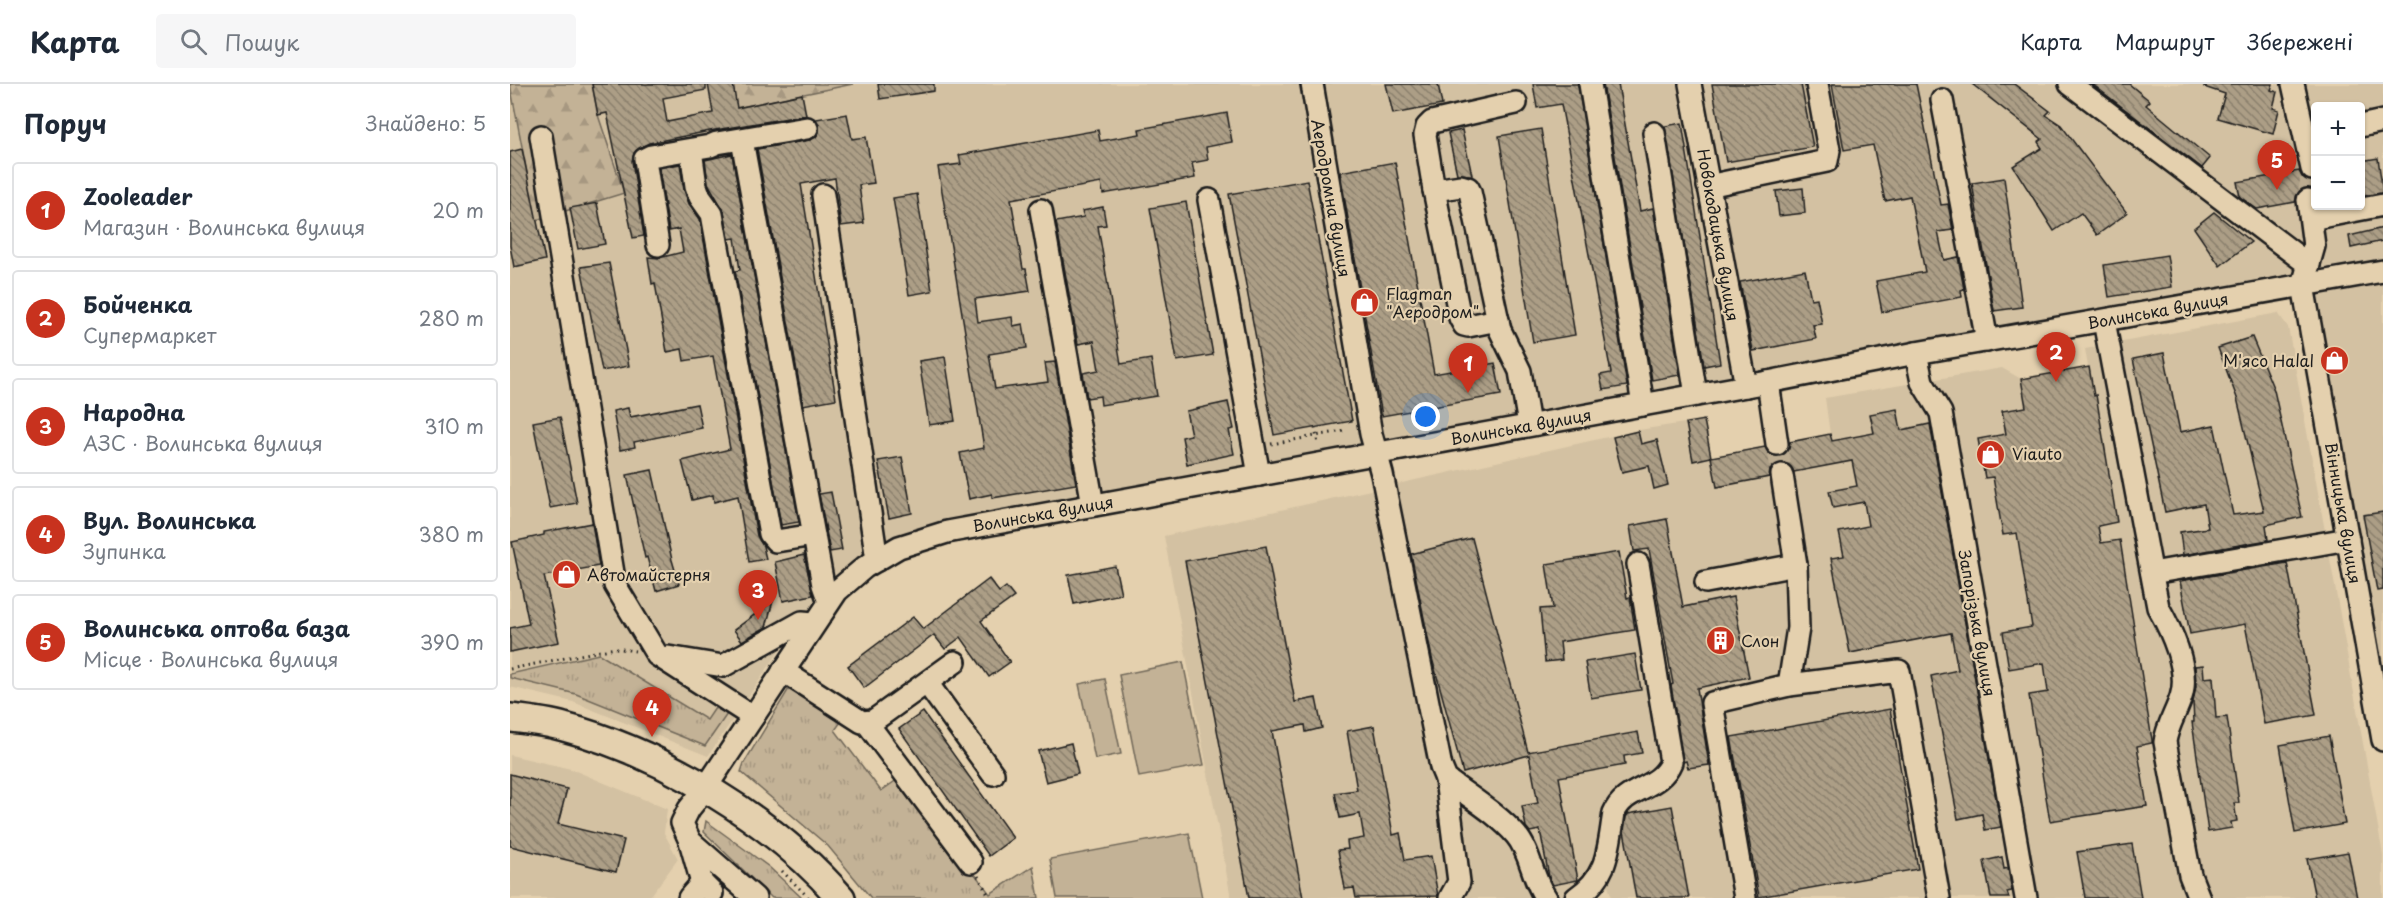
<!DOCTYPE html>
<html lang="uk">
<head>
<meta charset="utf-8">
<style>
  body { margin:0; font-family:"Playpen Sans",sans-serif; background:#f6f6f7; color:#1f2937 }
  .controls { position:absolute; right:18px; top:18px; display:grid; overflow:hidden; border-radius:6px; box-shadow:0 2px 4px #0004 }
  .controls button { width:54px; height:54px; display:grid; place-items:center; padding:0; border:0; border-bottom:2px solid #e0e1e3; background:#fff; color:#1f2937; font:30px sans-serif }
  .you { position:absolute; left:916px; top:333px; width:21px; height:21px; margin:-15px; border:4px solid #fff; border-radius:50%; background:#1a73e8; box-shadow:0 0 0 9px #1a73e833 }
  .badge { display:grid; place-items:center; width:39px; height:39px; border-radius:50%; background:#c8321e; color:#fff; font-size:20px; font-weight:700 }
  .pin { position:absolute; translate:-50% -50px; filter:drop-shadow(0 2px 3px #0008) }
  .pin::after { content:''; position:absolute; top:32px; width:21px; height:18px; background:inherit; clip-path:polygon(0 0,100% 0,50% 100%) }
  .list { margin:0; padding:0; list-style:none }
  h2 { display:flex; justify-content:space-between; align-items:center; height:78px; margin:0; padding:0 24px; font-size:26px }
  h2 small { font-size:20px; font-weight:400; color:#747a83 }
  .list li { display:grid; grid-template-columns:39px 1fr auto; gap:18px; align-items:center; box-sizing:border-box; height:96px; margin:0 12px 12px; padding:0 12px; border:2px solid #e0e1e3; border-radius:6px }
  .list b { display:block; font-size:22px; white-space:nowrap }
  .list p { margin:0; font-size:20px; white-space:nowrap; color:#747a83 }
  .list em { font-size:20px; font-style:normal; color:#747a83 }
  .icon { flex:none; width:33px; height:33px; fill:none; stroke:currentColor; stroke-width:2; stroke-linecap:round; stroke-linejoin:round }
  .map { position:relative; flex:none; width:1873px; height:814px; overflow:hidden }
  header { display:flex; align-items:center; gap:36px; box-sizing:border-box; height:84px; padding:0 30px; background:#fff; border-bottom:2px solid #e0e1e3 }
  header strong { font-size:28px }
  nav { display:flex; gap:33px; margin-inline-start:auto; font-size:21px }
  .search { width:420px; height:54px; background:#f6f6f7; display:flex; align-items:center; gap:15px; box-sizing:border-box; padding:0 21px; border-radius:6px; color:#747a83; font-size:22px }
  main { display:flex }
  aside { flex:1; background:#fff }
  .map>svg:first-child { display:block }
  .built { fill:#d3c1a2; fill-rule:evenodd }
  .grass { fill:url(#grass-tufts); stroke:#706759; stroke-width:1.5 }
  .forest { fill:url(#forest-firs); stroke:#706759; stroke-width:1.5 }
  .pitch { fill:#c3b296; stroke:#706759; stroke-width:1.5 }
  .building { fill:url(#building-back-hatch); stroke:#1c1c1c; stroke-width:1.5 }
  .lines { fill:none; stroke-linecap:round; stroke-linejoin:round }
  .minor-tunnel { stroke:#bcac91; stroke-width:21; stroke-dasharray:21 10; stroke-linecap:butt }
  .minor-casing { stroke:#1c1c1c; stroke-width:26 }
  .major-casing { stroke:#1c1c1c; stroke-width:32 }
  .path { stroke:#1c1c1c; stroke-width:3; stroke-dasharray:1.5 4.5; stroke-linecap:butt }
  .minor { stroke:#e4d0ae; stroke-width:21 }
  .major { stroke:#e4d0ae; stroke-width:27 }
  .labels { text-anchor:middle; stroke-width:4.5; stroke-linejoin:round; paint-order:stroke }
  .street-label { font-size:16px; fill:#1c1c1c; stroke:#e4d0ae }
  .poi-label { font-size:16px; fill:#1c1c1c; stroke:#e4d0ae; text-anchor:start }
</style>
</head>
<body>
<header>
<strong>Карта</strong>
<div class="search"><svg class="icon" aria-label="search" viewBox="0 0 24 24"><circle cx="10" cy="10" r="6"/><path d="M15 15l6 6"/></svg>Пошук</div>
<nav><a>Карта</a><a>Маршрут</a><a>Збережені</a></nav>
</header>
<main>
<aside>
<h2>Поруч<small>Знайдено: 5</small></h2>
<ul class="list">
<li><span class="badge">1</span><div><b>Zooleader</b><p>Магазин · Волинська вулиця</p></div><em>20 m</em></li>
<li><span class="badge">2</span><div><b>Бойченка</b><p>Супермаркет</p></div><em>280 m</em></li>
<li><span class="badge">3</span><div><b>Народна</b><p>АЗС · Волинська вулиця</p></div><em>310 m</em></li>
<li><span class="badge">4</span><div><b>Вул. Волинська</b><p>Зупинка</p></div><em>380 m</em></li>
<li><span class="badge">5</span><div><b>Волинська оптова база</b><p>Місце · Волинська вулиця</p></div><em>390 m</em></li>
</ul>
</aside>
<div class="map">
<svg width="1873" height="814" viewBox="0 0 1873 814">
  <defs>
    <pattern id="grass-tufts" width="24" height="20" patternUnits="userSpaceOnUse" patternTransform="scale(1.5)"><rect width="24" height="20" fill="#c3b296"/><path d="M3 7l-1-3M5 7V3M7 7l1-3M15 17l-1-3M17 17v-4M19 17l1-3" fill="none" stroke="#a79881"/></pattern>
    <pattern id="forest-firs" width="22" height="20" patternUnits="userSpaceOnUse" patternTransform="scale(1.5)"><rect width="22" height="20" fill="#c3b296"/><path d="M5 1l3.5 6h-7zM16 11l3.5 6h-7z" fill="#a79881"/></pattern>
    <pattern id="building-back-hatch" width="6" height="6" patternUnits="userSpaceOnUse" patternTransform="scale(1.5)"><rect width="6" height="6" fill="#ac9e86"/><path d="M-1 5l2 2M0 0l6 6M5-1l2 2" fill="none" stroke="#8b806d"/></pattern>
  </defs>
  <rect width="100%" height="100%" fill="#e4d0ae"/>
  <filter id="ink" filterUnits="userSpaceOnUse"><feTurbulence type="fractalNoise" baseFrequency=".0167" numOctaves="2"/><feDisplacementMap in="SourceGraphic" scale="12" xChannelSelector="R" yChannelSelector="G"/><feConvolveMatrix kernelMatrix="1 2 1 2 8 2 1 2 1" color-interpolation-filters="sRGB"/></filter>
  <g filter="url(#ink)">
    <g class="built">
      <path d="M0,0H1873V187L1793,201L1771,192L644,397L442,436L399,448L358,470L326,495L291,535L198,672L63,618L0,603ZM1806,22H1850V122H1806Z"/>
      <polygon points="1873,196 1873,626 1803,209"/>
      <polygon points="1768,229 1778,243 1817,458 1873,771 1873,814 1102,814 1098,802 1082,814 721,814 654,452 1129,346 1194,336 1201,373 1320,350 1315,314 1492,284 1511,295 1578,283 1575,265"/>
      <polygon points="0,671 61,685 157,725 154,749 168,775 139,814 0,814"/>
    </g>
    <g class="grass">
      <polygon points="89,570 197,636 205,624 217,630 195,662 66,610 0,594 0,590"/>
      <polygon points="280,603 331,638 325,646 371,707 391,693 480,810 523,782 529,814 361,814 318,762 231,688 234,679"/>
      <polygon points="196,737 259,783 292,814 262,814 194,748"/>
    </g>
    <g class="forest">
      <polygon points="0,0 82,0 88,31 114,109 26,136"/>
      <polygon points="222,0 343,0 226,24"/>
    </g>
    <g class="pitch">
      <polygon points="673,578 694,681 629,693 609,591"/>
      <polygon points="595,595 611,670 585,675 569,600"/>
      <polygon points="679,749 692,814 547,814 540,775"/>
    </g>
    <g class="building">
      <polygon points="82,0 196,0 196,6 153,14 157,38 203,29 198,0 223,0 227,24 292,10 296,31 205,46 139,59 129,64 124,69 122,77 134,152 123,154 97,29 88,31"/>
      <polygon points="368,0 424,0 424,7 370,15"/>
      <polygon points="876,0 928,0 932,21 883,30"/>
      <polygon points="1023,0 1068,0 1117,302 1093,306 1090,291 1101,289 1051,20 1027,24"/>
      <polygon points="1093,0 1108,0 1130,127 1143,124 1170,291 1142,296"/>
      <polygon points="1202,0 1291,0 1303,63 1216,78"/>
      <polygon points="1322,0 1406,0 1431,121 1438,120 1443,146 1428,148 1434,176 1448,173 1454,205 1451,206 1452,213 1372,228 1366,197 1415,188 1400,112 1375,117 1363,61 1334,66"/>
      <polygon points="1462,0 1504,0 1540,27 1536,31 1551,41 1617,129 1587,151 1571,129 1544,147 1503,82 1532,64 1528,58 1532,55"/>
      <polygon points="1582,0 1619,0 1640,17 1636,21 1700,74 1692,84"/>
      <polygon points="1694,0 1763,0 1761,6 1767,8 1763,24 1769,26 1763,50 1708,34 1715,10 1694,3"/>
      <polygon points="717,29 722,58 696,63 698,76 682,79 685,94 593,110 591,99 501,115 513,185 516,185 520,207 465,215 468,238 502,233 503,242 513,240 517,264 479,270 485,305 538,298 535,279 545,278 566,400 482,414 482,410 459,415 450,369 474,364 428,83 451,80 449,71 588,46 590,57 630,50 629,45"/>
      <polygon points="337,30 342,55 356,53 364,99 349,101 354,139 331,142 325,94 291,100 326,315 293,321 247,65 300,56 306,53 309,48 309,41 306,35"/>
      <polygon points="1172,39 1210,279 1194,282 1155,42"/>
      <polygon points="1031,45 1065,251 1023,258 989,52"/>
      <polygon points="952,46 962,91 960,91 947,90 938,49"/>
      <polygon points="12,65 35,176 4,183 0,162 0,68"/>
      <polygon points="222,70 289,438 271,441 225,187 230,186 225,154 219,155 214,127 198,99 195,76"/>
      <polygon points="1868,74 1873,109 1851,112 1851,77"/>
      <polygon points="885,78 924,290 985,279 991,311 872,332 830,88"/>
      <polygon points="170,80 174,106 179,120 190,135 247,452 253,462 256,475 239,478 228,412 204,418 203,411 182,416 172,377 220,365 203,272 174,277 172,265 157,268 145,199 142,200 138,173 149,174 173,168 169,145 159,147 149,84"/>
      <polygon points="1789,87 1792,93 1798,97 1806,97 1806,106 1797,103 1791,106 1787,111 1785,118 1747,125 1730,113 1727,98"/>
      <polygon points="1494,94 1512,223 1484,227 1462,99"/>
      <polygon points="797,96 842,337 764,351 719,110"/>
      <polygon points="1293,104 1295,129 1269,132 1266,107"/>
      <polygon points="407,110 422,207 399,211 383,114"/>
      <polygon points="676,118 703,271 667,277 640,124"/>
      <polygon points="87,119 95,160 68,165 60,124"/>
      <polygon points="593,123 596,141 588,142 611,280 641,275 647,312 591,321 590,312 577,314 573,289 589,286 584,257 568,260 546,138 574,133 572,127"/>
      <polygon points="1704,128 1741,158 1710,182 1684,144"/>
      <polygon points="1873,144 1873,157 1841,164 1839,152"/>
      <polygon points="1657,171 1662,203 1599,213 1594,181"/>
      <polygon points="99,179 119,282 92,287 71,183"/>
      <polygon points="1295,186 1301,215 1307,214 1312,240 1303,241 1306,255 1243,267 1230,198"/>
      <polygon points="1742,253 1764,306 1792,433 1756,441 1758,456 1673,471 1670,448 1698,444 1694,420 1655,428 1623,275 1654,269 1670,348 1704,341 1723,431 1754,427 1727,314 1708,264"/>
      <polygon points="435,273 445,337 419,341 409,277"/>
      <polygon points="1579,283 1584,312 1586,311 1607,438 1588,442 1591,459 1610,456 1642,656 1642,659 1627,662 1637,722 1540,737 1519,611 1538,608 1534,579 1499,585 1493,548 1522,543 1507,449 1493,451 1483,393 1475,394 1468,355 1496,350 1492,327 1516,323 1511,295"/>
      <polygon points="718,318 724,345 719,346 724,370 677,380 672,353 681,351 676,327"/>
      <polygon points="187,320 192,344 124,358 125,363 110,366 103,327 118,324 120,333"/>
      <polygon points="1387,325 1391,346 1420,340 1491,743 1475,746 1472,730 1448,735 1421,592 1448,586 1441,549 1340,569 1321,474 1334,472 1329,448 1358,442 1354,418 1323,424 1319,407 1347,402 1342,377 1284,388 1277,379 1269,379 1260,386 1259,393 1207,403 1201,373 1255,363 1262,372 1269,372 1279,365 1280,358 1320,350 1322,357 1364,349 1360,330"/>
      <polygon points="50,333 67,419 40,424 23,338"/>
      <polygon points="1194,336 1201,373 1183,377 1176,339"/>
      <polygon points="1128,347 1131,360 1147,356 1158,401 1144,405 1139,382 1112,388 1103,353"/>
      <polygon points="392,373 402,429 379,434 368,377"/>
      <polygon points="142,386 162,476 169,500 146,507 137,473 135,474 117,391"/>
      <polygon points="321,408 332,466 320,468 309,410"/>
      <polygon points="1873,428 1873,506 1867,507 1853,431"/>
      <polygon points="1157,435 1173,523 1223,513 1239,593 1187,604 1199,681 1178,684 1176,677 1173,678 1161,601 1163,600 1139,465 1124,467 1120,442"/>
      <polygon points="82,439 89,482 34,492 49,558 0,568 0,544 19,540 2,458 34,451 34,448"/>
      <polygon points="962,454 1018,668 1128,648 1132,669 1114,672 1115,681 1049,693 1068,796 1043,801 1039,793 1030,746 1020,748 1016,743 1012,722 1028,719 1019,671 953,689 922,574 901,470"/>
      <polygon points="756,462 785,618 806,614 812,644 796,648 795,641 762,647 793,814 739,814 675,477"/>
      <polygon points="1109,468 1117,514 1120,513 1125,546 1050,558 1052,576 1035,578 1030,525 1043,524 1036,480"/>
      <polygon points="294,471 303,511 273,517 265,478"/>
      <polygon points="1777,479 1806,631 1754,640 1735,540 1680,550 1670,497"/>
      <polygon points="605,482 611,510 564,520 558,491"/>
      <polygon points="479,495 489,508 496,503 504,513 471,537 500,578 479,593 451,553 435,565 424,551 354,604 338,582 403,533 413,545"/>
      <polygon points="263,517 256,543 232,557 224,546"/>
      <polygon points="1125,570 1131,606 1081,614 1075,578"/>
      <polygon points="1693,581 1694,594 1703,593 1706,634 1717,633 1729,719 1724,719 1727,737 1721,738 1722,744 1698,748 1682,638 1684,638 1683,618 1686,602 1685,582"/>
      <polygon points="1380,625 1408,785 1249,813 1221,653"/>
      <polygon points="413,628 503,754 479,772 389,645"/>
      <polygon points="864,642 883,751 890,749 895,776 921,772 928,812 846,814 844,804 835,805 828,766 838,765 837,757 854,754 850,730 830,734 825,709 847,706 837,647"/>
      <polygon points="1819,652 1835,740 1785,749 1770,661"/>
      <polygon points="561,659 568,690 536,698 528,667"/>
      <polygon points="0,690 57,705 48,740 114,756 106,788 0,762"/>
      <polygon points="1162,722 1179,814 1126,814 1114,747 1116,733 1118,730"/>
      <polygon points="1622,760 1631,814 1575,814 1567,768"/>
      <polygon points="1838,768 1847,814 1805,814 1797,775"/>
      <polygon points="1492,773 1494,785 1498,784 1502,807 1497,808 1499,814 1481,814 1474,777"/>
    </g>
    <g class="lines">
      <g class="minor-tunnel">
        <polyline points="1798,116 1802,85"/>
        <polyline points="1267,360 1272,391"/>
      </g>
      <defs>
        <g id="minor">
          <path d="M802,0L861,350L872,390L931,683L936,695C958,712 988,730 1006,751C1021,768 1022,796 1036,814"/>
          <polyline points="1080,0 1133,321"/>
          <polyline points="1180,0 1236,302"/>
          <polyline points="1560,0 1799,181"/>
          <polyline points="1783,0 1802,85"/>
          <polyline points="1432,16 1477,257"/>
          <polyline points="1850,42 1873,37"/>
          <polyline points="1144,49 1186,311"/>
          <polyline points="31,52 105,501 147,571 243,633"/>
          <polyline points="232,56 313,501 319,518"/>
          <polyline points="181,66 186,102 190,113 202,130 260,450 266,457 304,451"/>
          <polyline points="1198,102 1317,77 1319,66 1307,0"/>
          <polyline points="924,106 951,102 958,104 960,108 990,246 1010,287 1019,341"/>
          <polyline points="313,111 367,476"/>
          <polyline points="699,116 749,391"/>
          <polyline points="1798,116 1804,162 1793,201 1873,656"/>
          <polyline points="531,126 583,421"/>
          <polyline points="1801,135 1873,121"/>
          <polyline points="148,161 135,75 141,72 200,62 207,59 297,44"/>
          <polyline points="988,236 958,242 954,241 950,234 924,106 915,51 917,43 922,38 1006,19"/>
          <path d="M1594,237L1648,523C1661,546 1680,586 1671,613C1666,629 1657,642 1655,658L1680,791L1689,814"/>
          <polyline points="1406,269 1412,298 1431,329 1516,814"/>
          <polyline points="1258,298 1267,360"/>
          <polyline points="1642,489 1838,455"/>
          <polyline points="1196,498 1286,481 1272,391"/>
          <polyline points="158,573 213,582 292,538 304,539"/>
          <polyline points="273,587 352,638 363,637 445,578"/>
          <polyline points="417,599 483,690"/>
          <polyline points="1279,601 1288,544 1286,481"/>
          <polyline points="357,639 461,778"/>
          <polyline points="936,695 949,798 940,814"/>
          <polyline points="181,758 245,814"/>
          <polyline points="202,809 192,799 180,757 172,739 179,725 195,705 327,507 355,483 389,463 437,448 1258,298 1406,269 1873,187"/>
          <polyline points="179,814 192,799"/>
          <path d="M1066,814C1099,792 1098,765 1104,729C1115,702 1149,707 1161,678L1128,480"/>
          <polyline points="1235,814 1202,619 1279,601 1389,587 1429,814"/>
        </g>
        <path id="major" d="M0,634C18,636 37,638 54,643C152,669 265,737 331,814"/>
      </defs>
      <use href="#minor" class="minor-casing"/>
      <use href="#major" class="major-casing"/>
      <g class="path">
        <polyline points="805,344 808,360"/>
        <polyline points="761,360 833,347"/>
        <polyline points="0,585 105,564 125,567"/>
        <polyline points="272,787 299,814"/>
        <polyline points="468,792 480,814"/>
      </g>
      <use href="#minor" class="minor"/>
      <use href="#major" class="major"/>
    </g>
  </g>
  <defs>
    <symbol id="shop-disc" viewBox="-11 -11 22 22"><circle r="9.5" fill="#c8321e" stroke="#e4d0ae"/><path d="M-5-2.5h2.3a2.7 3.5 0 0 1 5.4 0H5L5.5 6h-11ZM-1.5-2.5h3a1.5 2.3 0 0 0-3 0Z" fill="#fff"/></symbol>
    <symbol id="building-disc" viewBox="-11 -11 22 22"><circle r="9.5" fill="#c8321e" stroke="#e4d0ae"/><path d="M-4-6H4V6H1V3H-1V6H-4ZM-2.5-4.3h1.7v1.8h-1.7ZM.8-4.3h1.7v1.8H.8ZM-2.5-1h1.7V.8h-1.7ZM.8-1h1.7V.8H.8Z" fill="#fff"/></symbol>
  </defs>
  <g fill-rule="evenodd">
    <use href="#shop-disc" x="838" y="202" width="33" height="33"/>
    <use href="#shop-disc" x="1808" y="260" width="33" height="33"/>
    <use href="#shop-disc" x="1464" y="354" width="33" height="33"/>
    <use href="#shop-disc" x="40" y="474" width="33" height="33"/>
    <use href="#building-disc" x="1194" y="540" width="33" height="33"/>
  </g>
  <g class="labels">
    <g class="street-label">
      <text transform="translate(821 114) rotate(80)" y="6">Аеродромна вулиця</text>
      <text transform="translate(1208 151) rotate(80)" y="6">Новокодацька вулиця</text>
      <text transform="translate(1648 227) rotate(-10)" y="6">Волинська вулиця</text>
      <text transform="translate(1011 343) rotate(-10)" y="6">Волинська вулиця</text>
      <text transform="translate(1833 429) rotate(80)" y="6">Вінницька вулиця</text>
      <text transform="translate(533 430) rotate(-10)" y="6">Волинська вулиця</text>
      <text transform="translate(1467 539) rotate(80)" y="6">Запорізька вулиця</text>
    </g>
    <g class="poi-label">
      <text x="876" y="216">Flagman<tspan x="876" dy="18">"Аеродром"</tspan></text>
      <text x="1804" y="283" text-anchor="end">М'ясо Halal</text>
      <text x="1502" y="376">Viauto</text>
      <text x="77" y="497">Автомайстерня</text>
      <text x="1231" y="563">Слон</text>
    </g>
  </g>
</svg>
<div class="controls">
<button>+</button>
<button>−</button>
</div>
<div class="you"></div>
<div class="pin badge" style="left:958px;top:309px">1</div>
<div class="pin badge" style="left:1546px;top:298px">2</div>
<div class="pin badge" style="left:248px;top:536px">3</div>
<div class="pin badge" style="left:142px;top:653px">4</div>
<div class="pin badge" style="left:1767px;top:106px">5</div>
</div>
</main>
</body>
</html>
